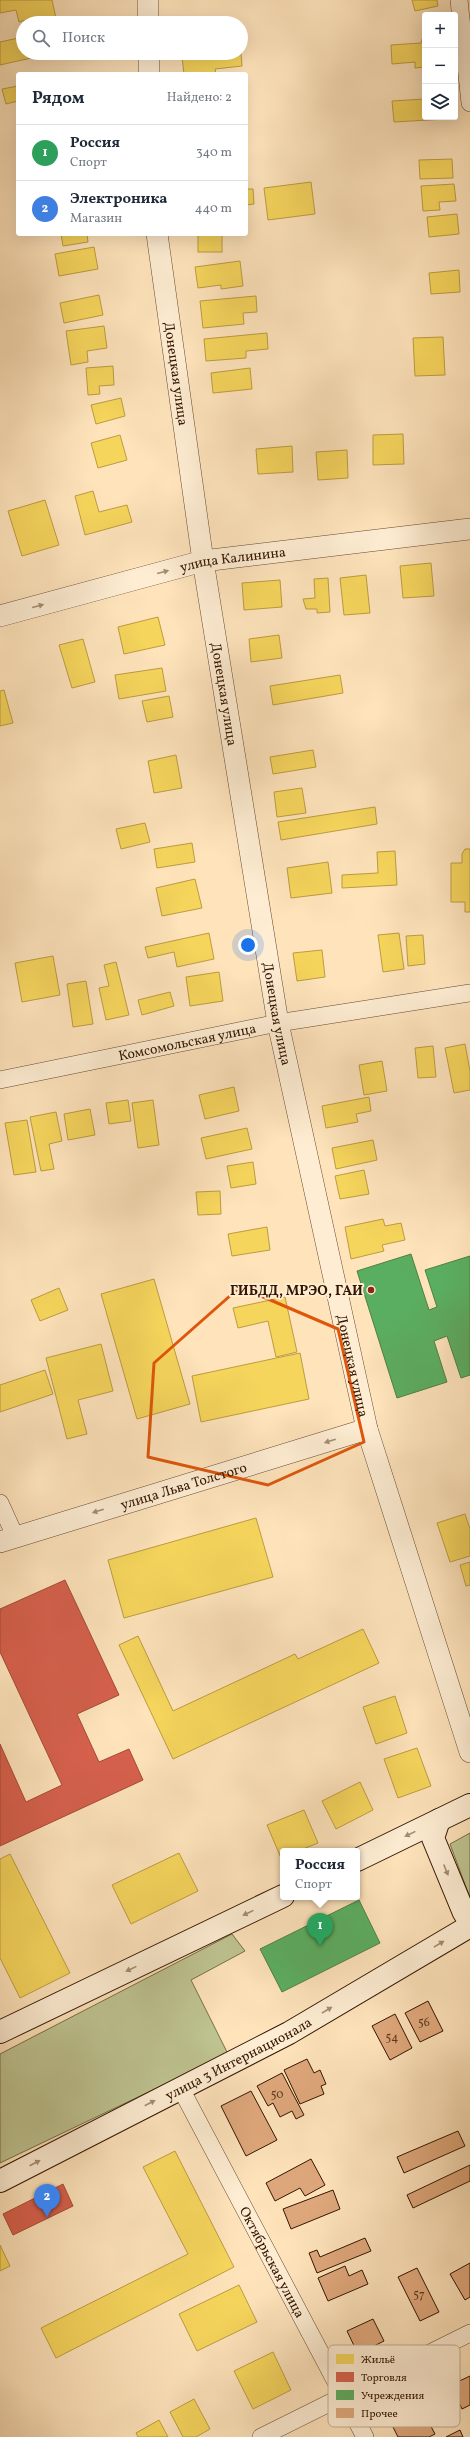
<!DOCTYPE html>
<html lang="ru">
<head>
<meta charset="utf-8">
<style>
  body { margin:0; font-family:Vollkorn,serif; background:#f2f2f3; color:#1f2937 }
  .controls { position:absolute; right:12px; top:12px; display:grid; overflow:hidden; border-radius:4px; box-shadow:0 4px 16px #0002 }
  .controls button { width:36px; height:36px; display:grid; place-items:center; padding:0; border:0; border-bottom:1px solid #e0e1e3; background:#fff; color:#1f2937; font:20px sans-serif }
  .you { position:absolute; left:248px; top:945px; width:14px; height:14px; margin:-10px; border:3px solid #fff; border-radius:50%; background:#1a73e8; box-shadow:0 0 0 6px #1a73e833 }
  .badge { display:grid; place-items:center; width:26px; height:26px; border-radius:50%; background:#d93025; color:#fff; font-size:13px; font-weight:700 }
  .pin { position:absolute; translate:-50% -33px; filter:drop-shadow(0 1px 2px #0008) }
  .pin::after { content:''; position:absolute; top:21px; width:14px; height:12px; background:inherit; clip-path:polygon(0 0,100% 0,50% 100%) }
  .popup { position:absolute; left:280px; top:1848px; width:80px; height:52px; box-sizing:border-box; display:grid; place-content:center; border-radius:4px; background:#fff; filter:drop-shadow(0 1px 3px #0005); font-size:13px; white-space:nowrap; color:#747a83 }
  .popup b { font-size:15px; color:#1f2937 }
  .popup::after { content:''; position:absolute; left:50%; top:100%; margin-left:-8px; border:8px solid transparent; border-top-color:#fff }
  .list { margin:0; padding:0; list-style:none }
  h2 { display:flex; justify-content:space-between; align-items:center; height:52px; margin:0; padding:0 16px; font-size:17px }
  h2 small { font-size:13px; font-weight:400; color:#747a83 }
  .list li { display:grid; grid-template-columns:26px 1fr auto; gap:12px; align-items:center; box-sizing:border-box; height:56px; padding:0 16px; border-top:1px solid #e0e1e3 }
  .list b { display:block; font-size:15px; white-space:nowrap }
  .list p { margin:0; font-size:13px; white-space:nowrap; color:#747a83 }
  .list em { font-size:13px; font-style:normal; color:#747a83 }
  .icon { flex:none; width:22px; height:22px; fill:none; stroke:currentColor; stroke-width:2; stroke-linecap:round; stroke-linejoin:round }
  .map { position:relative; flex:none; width:470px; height:2437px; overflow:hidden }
  .search { position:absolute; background:#fff; box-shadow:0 4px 16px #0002; left:16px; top:16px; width:232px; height:44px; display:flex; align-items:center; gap:10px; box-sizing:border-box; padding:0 14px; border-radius:22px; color:#747a83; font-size:15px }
  .panel { position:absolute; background:#fff; box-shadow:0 4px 16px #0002; left:16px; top:72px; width:232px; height:164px; border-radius:4px }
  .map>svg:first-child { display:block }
  .green { fill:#bec491; stroke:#786d48 }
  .homes { fill:#f6d55c; stroke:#bc9c40 }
  .shops { fill:#d6604d; stroke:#a54a36 }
  .public { fill:#5aae61; stroke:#4e8044 }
  .building { fill:#dfa87c; stroke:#331600 }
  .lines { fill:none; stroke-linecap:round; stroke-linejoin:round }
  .minor-casing { stroke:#66492f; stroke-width:18 }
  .tertiary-casing { stroke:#66492f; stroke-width:22 }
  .secondary-casing { stroke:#331600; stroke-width:24 }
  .minor { stroke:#feedd3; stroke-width:17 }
  .tertiary { stroke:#feedd3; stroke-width:21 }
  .secondary { stroke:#feedd3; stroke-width:22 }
  .oneway { fill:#a38c74 }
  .marked { fill:none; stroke:#df560b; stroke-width:3; stroke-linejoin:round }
  .poi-dot { fill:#8f2418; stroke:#feedd3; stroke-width:1.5 }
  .labels { text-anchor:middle; stroke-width:4; stroke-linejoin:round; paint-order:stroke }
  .number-label { font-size:12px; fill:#5e3a1f }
  .street-label { font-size:14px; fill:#331600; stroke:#feedd3 }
  .poi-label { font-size:14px; font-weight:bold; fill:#331600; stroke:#feedd3; text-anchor:end }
  .key { fill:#feedd3; stroke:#c1ac94; stroke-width:1 }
  .key-label { font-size:11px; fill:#331600 }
</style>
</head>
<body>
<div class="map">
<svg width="470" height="2437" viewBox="0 0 470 2437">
  <rect width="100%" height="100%" fill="#fee3bb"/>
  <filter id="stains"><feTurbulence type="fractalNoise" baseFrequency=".005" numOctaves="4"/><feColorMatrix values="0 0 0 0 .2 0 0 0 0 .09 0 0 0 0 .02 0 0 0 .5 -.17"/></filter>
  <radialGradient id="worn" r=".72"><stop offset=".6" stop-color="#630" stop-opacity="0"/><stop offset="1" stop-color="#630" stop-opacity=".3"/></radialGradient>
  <g class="green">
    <polygon points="470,1833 470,1898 450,1844"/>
    <polygon points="232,1934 245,1951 191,1980 228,2054 0,2163 0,2054"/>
  </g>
  <g class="homes">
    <polygon points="0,0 52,0 57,23 31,23 30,19 19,22 16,10 0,13"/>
    <polygon points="412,0 437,0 438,6 415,11"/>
    <polygon points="423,36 425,36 425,67 415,68 415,62 392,64 391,45 421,43"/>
    <polygon points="23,37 23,53 49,54 0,65 0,42"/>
    <polygon points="225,53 241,53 242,66 215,69 216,74 184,74 182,57"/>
    <polygon points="18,86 18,101 6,104 2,89"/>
    <polygon points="425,99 425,117 446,119 394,122 392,101"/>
    <polygon points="452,159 453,178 420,179 419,160"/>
    <polygon points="311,182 315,214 268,220 264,188"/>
    <polygon points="454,184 456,201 439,202 440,210 423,211 421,186"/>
    <polygon points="246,189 253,189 254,204 246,205"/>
    <polygon points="457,214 459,234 429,237 427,217"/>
    <polygon points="61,234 87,234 88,242 63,246"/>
    <rect x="198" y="234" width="24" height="18"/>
    <polygon points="94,247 98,269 59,276 55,254"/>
    <polygon points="240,261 243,286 221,289 221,285 198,288 195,267"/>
    <polygon points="459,270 460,292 431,294 429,273"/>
    <polygon points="99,295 103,315 64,323 60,303"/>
    <polygon points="256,296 257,312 243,313 244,324 203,328 200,301"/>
    <polygon points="104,326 107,348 87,351 88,362 71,365 66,331"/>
    <polygon points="267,333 268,349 246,351 246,358 206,361 204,339"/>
    <polygon points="443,337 445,375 415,376 413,338"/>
    <polygon points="113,366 114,385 99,386 100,394 88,395 86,368"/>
    <polygon points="250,368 252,389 213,393 211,373"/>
    <polygon points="121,398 125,416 96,424 91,405"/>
    <polygon points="403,434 404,464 373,465 373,435"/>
    <polygon points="120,435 127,460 98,468 91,443"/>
    <polygon points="292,446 293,472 258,474 256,449"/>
    <polygon points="347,450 348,478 318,480 316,452"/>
    <polygon points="93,491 99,512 127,505 132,522 85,535 75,496"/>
    <polygon points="45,500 59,545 22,556 8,511"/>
    <polygon points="431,563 434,596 403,598 400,566"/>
    <polygon points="366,575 370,613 344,615 340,578"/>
    <polygon points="328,578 330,612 317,613 317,609 306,609 303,599 315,598 314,579"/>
    <polygon points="280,580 282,607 244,610 242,583"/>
    <polygon points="158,617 165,645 124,654 118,627"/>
    <polygon points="279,635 282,658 251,662 249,639"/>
    <polygon points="83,639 95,682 72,688 59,645"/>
    <polygon points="162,668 166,691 119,699 115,675"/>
    <polygon points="340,675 343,693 273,705 270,686"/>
    <polygon points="4,690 13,723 0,726 0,691"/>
    <polygon points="169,696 173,717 147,722 142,701"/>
    <polygon points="313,750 316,767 273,774 270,757"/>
    <polygon points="176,755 182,788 154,793 148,761"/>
    <polygon points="302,788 306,813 277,817 274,792"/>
    <polygon points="375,807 377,824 281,840 278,822"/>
    <polygon points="145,823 150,842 121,849 116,829"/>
    <polygon points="192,843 195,862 157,868 154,849"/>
    <polygon points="465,849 470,849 470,912 465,912 465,902 451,902 451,863 462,863 462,854"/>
    <polygon points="395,851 397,885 342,888 342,875 378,873 377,852"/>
    <polygon points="328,862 332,893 291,898 287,868"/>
    <polygon points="195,879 202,908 162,916 156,888"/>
    <polygon points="209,933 214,959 177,967 174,952 148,958 145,947"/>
    <polygon points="399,933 404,969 383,972 378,935"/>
    <polygon points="423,935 425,964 408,966 406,936"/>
    <polygon points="322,950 325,977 297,981 293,953"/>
    <polygon points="53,956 60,995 22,1002 15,963"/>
    <polygon points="116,962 129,1015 106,1020 99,988 109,986 104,965"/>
    <polygon points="219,972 223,1001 190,1006 186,977"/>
    <polygon points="86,981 93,1024 73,1027 67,984"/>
    <polygon points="170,992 174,1006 142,1015 138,1000"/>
    <polygon points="465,1044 470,1071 470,1090 454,1093 445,1048"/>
    <polygon points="433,1046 436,1077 418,1078 415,1048"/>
    <polygon points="382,1061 387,1091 364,1095 359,1065"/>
    <polygon points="234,1087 239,1111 205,1119 199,1095"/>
    <polygon points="369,1097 371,1111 356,1114 358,1122 326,1128 322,1106"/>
    <polygon points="128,1100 131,1121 109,1124 106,1103"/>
    <polygon points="153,1100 159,1145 138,1148 132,1103"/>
    <polygon points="90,1109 95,1135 68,1140 64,1114"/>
    <polygon points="56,1112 62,1141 49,1144 54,1169 41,1171 30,1117"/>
    <polygon points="27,1120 36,1172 14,1175 5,1123"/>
    <polygon points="247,1128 252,1149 206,1159 201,1138"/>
    <polygon points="373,1140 377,1160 336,1169 332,1148"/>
    <polygon points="253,1162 256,1184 231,1188 227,1166"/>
    <polygon points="364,1170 369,1194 340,1199 335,1176"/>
    <polygon points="220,1191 221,1214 198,1215 196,1192"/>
    <polygon points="383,1219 385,1226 401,1223 405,1240 382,1245 384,1251 351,1259 345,1227"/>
    <polygon points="267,1227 270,1250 232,1256 228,1234"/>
    <polygon points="154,1279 190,1404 137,1419 101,1294"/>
    <polygon points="59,1288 68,1310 40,1321 31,1300"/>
    <polygon points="285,1297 297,1352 276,1357 268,1321 238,1328 233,1308"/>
    <polygon points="101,1344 113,1391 78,1400 87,1434 67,1439 46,1358"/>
    <polygon points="300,1353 309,1399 201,1422 192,1376"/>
    <polygon points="45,1370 53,1394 0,1412 0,1385"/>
    <polygon points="465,1514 470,1529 470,1556 450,1562 437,1523"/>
    <polygon points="256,1518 273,1577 124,1618 108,1560"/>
    <polygon points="470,1562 470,1585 466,1586 460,1565"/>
    <polygon points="363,1629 379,1663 173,1759 119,1645 138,1636 173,1711 295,1654 298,1659"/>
    <polygon points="395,1696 407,1733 376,1744 363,1707"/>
    <polygon points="417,1748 431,1786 398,1798 384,1759"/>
    <polygon points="360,1782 373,1810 336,1829 322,1801"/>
    <polygon points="304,1810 318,1843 298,1851 283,1851 283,1857 281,1858 267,1825"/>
    <polygon points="179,1853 198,1891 131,1924 112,1885"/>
    <polygon points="10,1854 70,1973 20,1998 0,1958 0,1859"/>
    <polygon points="175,2151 234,2267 56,2358 41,2328 188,2254 143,2167"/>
    <polygon points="0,2245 10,2266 0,2271"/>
    <polygon points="239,2285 257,2322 197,2351 179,2314"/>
    <polygon points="273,2352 291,2390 253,2409 234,2371"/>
    <polygon points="194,2399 210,2429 196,2437 183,2437 170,2412"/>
    <polygon points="159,2420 168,2437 138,2437 136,2433"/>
  </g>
  <g class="shops">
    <polygon points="65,1580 119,1695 77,1714 99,1762 129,1749 143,1780 0,1846 0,1744 26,1802 62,1785 0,1652 0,1609"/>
    <polygon points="63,2184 73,2206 13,2235 3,2214"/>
  </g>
  <g class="public">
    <polygon points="411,1254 429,1310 437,1307 425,1270 470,1256 470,1375 461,1378 447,1336 434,1341 447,1382 397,1398 357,1271"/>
    <polygon points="359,1900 380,1943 282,1992 260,1949"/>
  </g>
  <g class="building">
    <polygon points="428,2001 443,2031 420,2042 405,2013"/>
    <polygon points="395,2014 412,2048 390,2060 372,2026"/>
    <polygon points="307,2059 314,2073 320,2070 326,2084 321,2086 324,2094 300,2104 284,2070"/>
    <polygon points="282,2073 304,2115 296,2119 292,2111 280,2117 273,2103 268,2106 257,2086"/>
    <polygon points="251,2091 277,2140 246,2156 221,2106"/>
    <polygon points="458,2131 465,2146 404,2173 397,2157"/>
    <polygon points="311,2159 325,2185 305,2196 300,2188 275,2201 266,2183"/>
    <polygon points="470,2165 470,2181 413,2208 407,2195"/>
    <polygon points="333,2190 340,2209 291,2229 283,2209"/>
    <polygon points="365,2238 371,2251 317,2273 309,2253 317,2250 320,2257"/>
    <polygon points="470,2263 470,2297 465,2300 450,2274"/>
    <polygon points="345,2266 349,2276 362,2270 368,2284 328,2301 318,2278"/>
    <polygon points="417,2268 439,2312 420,2321 398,2277"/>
    <polygon points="373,2319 384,2341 358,2354 347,2331"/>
    <polygon points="470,2376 470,2405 462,2409 451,2385"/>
    <polygon points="418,2402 435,2434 429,2437 398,2437 388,2417"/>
    <polygon points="460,2430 463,2437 446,2437"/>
  </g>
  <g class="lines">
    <defs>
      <g id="minor">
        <polyline points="459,0 470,103"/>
        <path id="s1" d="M0,1080L278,1023L470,993"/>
        <polyline points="0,1503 15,1536"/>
        <path id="s2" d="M180,2087L365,2437"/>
        <polyline points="261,2437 470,2333"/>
      </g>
      <g id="tertiary">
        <polyline points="148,0 148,23"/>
        <polyline points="149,53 149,74"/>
        <path id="s3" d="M157,234L203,561L278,1023L367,1429L470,1752"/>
        <path id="s4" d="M0,616L203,561L470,529"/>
        <path id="s5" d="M0,1542L367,1429"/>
      </g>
      <g id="secondary">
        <polyline points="439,1820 433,1838 464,1913 470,1916"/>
        <polyline points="357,1860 470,1805"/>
        <polyline points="0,2032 283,1896"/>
        <path id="s6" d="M0,2181L289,2033L470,1926"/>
      </g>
    </defs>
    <use href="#minor" class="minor-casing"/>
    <use href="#tertiary" class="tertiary-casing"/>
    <use href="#secondary" class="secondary-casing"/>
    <use href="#minor" class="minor"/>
    <use href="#tertiary" class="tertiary"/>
    <use href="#secondary" class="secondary"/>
  </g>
  <defs><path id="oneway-solid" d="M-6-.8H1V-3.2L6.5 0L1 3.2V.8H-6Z"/></defs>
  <g class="oneway">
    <use href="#oneway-solid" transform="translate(163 572) rotate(-15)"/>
    <use href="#oneway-solid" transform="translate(38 606) rotate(-15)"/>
    <use href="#oneway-solid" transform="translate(330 1441) rotate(163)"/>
    <use href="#oneway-solid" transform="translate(98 1511) rotate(163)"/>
    <use href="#oneway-solid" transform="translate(410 1834) rotate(154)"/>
    <use href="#oneway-solid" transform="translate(446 1870) rotate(68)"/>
    <use href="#oneway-solid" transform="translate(248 1913) rotate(154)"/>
    <use href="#oneway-solid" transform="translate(439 1944) rotate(-31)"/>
    <use href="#oneway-solid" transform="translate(131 1969) rotate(154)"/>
    <use href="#oneway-solid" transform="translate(327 2010) rotate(-31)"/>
    <use href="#oneway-solid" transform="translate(150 2103) rotate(-28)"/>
    <use href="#oneway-solid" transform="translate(35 2163) rotate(-28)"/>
  </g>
  <path class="marked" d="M240,1287L338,1329L364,1442L268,1485L148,1457L154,1363Z"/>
  <circle class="poi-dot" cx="371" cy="1290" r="4"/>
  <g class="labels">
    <g class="number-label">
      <text x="424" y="2026">56</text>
      <text x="392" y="2041">54</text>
      <text x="277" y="2098">50</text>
      <text x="419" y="2298">57</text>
    </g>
    <g class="street-label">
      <text dy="5" stroke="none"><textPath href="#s3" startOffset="141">Донецкая улица</textPath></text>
      <text dy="5" stroke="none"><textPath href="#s4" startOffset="240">улица Калинина</textPath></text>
      <text dy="5" stroke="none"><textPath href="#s3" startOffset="465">Донецкая улица</textPath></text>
      <text dy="5" stroke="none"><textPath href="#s3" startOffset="789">Донецкая улица</textPath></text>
      <text dy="5" stroke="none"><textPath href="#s1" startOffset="191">Комсомольская улица</textPath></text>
      <text dy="5" stroke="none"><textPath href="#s3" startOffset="1149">Донецкая улица</textPath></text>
      <text dy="5" stroke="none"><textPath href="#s5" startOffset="192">улица Льва Толстого</textPath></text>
      <text dy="5" stroke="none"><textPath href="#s6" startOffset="268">улица 3 Интернационала</textPath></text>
      <text dy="5" stroke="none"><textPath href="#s2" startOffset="198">Октябрьская улица</textPath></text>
    </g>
    <g class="poi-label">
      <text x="363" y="1295">ГИБДД, МРЭО, ГАИ</text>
    </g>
  </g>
  <rect x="328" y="2345" width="132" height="82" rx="6" class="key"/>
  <rect x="336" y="2354" width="18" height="10" fill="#f6d55c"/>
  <rect x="336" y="2372" width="18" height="10" fill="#d6604d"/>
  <rect x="336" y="2390" width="18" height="10" fill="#5aae61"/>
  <rect x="336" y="2408" width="18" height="10" fill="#dfa87c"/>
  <g class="key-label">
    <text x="361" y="2363">Жильё</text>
    <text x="361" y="2381">Торговля</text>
    <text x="361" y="2399">Учреждения</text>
    <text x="361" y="2417">Прочее</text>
  </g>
  <rect width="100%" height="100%" filter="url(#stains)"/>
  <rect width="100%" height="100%" fill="url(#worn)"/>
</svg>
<div class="controls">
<button>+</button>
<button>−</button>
<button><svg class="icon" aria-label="layers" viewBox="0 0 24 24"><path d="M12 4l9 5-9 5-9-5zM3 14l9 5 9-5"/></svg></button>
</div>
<div class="you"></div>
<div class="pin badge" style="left:320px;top:1946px;background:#2e9e5b">1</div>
<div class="popup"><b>Россия</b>Спорт</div>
<div class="pin badge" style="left:47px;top:2217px;background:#3f7fe0">2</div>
<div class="search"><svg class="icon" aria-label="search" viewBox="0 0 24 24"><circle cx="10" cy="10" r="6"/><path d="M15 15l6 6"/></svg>Поиск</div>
<section class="panel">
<h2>Рядом<small>Найдено: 2</small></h2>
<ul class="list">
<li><span class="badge" style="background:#2e9e5b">1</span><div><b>Россия</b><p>Спорт</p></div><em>340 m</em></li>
<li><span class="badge" style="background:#3f7fe0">2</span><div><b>Электроника</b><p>Магазин</p></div><em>440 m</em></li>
</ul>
</section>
</div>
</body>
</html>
